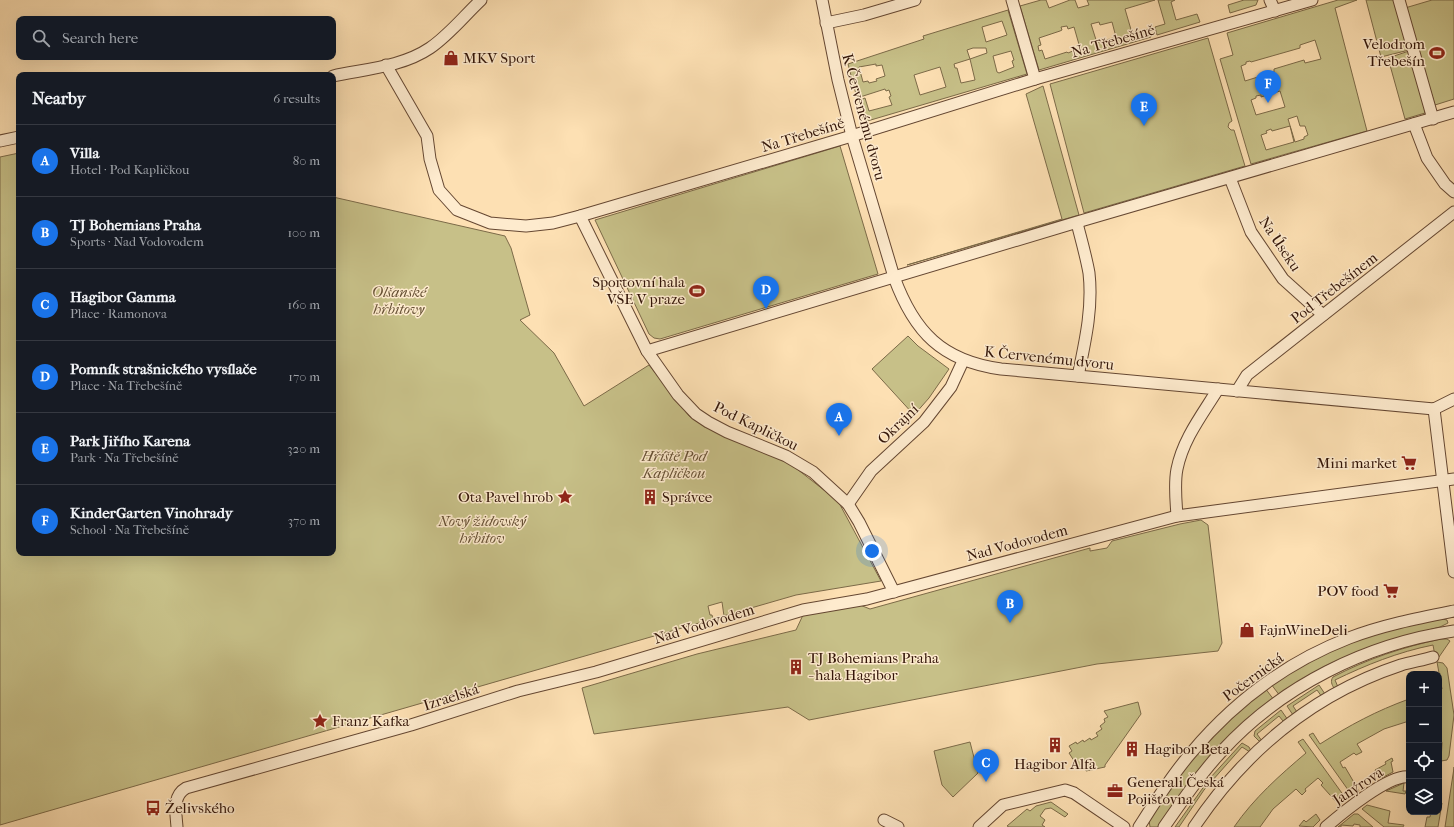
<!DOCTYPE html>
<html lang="en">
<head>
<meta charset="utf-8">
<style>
  body { margin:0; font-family:"IM FELL French Canon",serif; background:#242831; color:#f1f3f6 }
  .controls { position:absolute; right:12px; bottom:12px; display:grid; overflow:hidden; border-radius:8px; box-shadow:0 4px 16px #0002 }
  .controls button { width:36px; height:36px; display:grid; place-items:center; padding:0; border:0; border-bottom:1px solid #363941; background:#171b24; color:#f1f3f6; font:20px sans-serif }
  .you { position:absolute; left:872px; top:551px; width:14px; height:14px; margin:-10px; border:3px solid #fff; border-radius:50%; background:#1a73e8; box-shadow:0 0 0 6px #1a73e833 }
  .badge { display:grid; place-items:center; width:26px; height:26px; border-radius:50%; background:#1a73e8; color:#fff; font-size:13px; font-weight:700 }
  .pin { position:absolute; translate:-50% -33px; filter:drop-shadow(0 1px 2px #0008) }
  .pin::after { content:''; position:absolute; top:21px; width:14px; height:12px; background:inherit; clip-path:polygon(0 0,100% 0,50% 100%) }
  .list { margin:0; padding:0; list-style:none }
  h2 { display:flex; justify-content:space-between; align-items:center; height:52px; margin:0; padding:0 16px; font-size:17px }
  h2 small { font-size:13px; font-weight:400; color:#9ea1a6 }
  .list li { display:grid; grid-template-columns:26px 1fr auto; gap:12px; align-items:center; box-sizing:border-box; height:72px; padding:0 16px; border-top:1px solid #363941 }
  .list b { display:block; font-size:15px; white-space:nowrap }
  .list p { margin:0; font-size:13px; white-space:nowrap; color:#9ea1a6 }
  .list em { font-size:13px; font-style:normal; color:#9ea1a6 }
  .icon { flex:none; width:22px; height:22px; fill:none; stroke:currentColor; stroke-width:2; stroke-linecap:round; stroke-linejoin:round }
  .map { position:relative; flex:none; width:1454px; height:827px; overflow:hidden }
  .search { position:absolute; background:#171b24; box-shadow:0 4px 16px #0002; left:16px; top:16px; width:320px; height:44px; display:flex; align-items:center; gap:10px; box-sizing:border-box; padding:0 14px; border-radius:8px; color:#9ea1a6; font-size:15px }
  .panel { position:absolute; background:#171b24; box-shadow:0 4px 16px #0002; left:16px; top:72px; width:320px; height:484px; border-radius:8px }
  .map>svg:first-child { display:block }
  .green { fill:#c7c088; stroke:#7c6a48; fill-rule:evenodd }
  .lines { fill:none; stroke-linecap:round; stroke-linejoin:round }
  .minor-casing { stroke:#654732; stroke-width:13 }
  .minor { stroke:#feebce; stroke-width:11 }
  .labels { text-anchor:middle; stroke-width:3; stroke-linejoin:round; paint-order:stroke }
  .street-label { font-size:15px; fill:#321407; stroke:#feebce }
  .poi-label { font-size:15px; fill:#321407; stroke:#feebce; text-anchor:start }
  .park-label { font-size:15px; font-style:italic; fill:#665034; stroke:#feebce }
</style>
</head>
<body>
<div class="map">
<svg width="1454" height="827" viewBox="0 0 1454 827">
  <rect width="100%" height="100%" fill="#fde0b3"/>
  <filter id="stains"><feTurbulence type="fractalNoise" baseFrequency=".005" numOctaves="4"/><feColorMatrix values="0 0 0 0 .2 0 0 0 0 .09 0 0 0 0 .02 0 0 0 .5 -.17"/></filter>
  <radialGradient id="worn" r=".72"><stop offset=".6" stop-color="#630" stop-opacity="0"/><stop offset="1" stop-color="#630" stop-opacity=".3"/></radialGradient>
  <g class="green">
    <path d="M1041,0H1046L1049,8L1070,0H1075L1078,8L1089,5L1087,0H1155L1125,9L1132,33L1149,29L1151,37L1039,70L1020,6ZM1099,22L1100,25L1112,22L1116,37L1097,43L1091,24ZM1067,26L1068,29L1074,27L1080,48L1068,53L1067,52L1045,59L1042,50L1039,51L1038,46L1041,45L1039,38L1060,31L1062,30L1061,27Z"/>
    <polygon points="1158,0 1175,0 1171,2 1176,20 1197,14 1200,22 1157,35 1155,27 1165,24"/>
    <polygon points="1244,0 1258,0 1256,5 1230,13 1228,5"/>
    <path d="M1338,0H1357L1335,8L1367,131L1251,164L1220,59L1233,55L1227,33ZM1315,40L1321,59L1305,63L1304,60L1274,69V72L1245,81L1241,66L1246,64V62L1250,61L1251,62L1300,48V45ZM1280,91L1285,107L1256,115L1251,100L1256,98V96L1261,95V97ZM1297,116L1300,126H1305L1308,135L1304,137V139L1295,142L1288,119ZM1290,126L1294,142L1266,150L1261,135L1267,133L1266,131L1271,129L1272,131Z"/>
    <polygon points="1366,0 1395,0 1409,50 1381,57"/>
    <polygon points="1432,0 1454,0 1454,99 1435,105 1405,8"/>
    <path d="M1008,10L1027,74L864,122L858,101L865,98L869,111L892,105L889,97L891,96L889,90L886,91L885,89L857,98L848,64L924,39L923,36ZM1002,21L1007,35L986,42L982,27ZM973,48H986L987,53L970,59L975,80L961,83L957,68H955L954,64L970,59L967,50ZM1011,51L1014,60L1012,61L1014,67L999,73L997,72L993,56ZM876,64V66L882,65L885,76L876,79L877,81L869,83L868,81L863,82L859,67ZM940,67L946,87L920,95L914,75Z"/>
    <polygon points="1208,38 1232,121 1229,123 1228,127 1231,130 1234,130 1245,166 1084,213 1050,84"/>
    <polygon points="1409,51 1426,107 1425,113 1405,119 1388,58"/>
    <polygon points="1043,86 1079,215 907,265 1062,219 1026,94"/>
    <polygon points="840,146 878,274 660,339 654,338 649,334 595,220"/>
    <path d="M19,153V553H333V197L505,236L511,248L530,315L520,320L554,353L584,406L649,365L689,416L705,427L788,462L838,501L881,581L796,595L0,825V157ZM722,602L724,616L713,619L712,615H710L708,606Z"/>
    <polygon points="908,336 918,346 949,369 929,398 914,415 872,369"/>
    <polygon points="1201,520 1208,525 1222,643 1218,651 1097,664 809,720 788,707 594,734 582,688 697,654 796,630 803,615 860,605 870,609 1090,548 1090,551 1107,548 1112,541 1180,524"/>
    <polygon points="1442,619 1447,620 1448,623 1440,627 1394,639 1353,654 1280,696 1271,684 1328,651 1390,629"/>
    <path d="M1441,639H1447L1450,641L1439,657L1435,656L1433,645C1398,652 1366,665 1335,680L1338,687L1334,688C1332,685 1330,681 1333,677C1367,659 1403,647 1441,639Z"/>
    <polygon points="1437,662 1443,663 1447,668 1454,715 1449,756 1447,760 1441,761 1442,743 1439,733 1439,690 1442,689"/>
    <polygon points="1319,685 1325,694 1322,697 1317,690 1293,706 1297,712 1293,715 1287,706"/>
    <polygon points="1265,688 1274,700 1159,827 1150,827 1149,820 1154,810 1207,740"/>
    <path d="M1409,699V721L1384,729L1357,744L1362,752L1356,755L1354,753L1340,762L1343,768L1345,767L1359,791L1354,794H1351L1309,735L1313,733L1320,744C1350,725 1376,711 1409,699Z"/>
    <polygon points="1138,702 1141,714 1105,765 1105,767 1086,771 1085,765 1086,763 1083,761 1080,770 1069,753 1072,751 1069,746 1076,742 1077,744 1083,740 1084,742 1090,738 1091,740 1098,736 1096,733 1102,729 1100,726 1105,722 1104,719 1108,717 1104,711"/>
    <polygon points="1281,710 1288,720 1286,722 1283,721 1279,716 1257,734 1262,741 1259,741 1254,736 1255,731"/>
    <path d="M1303,739L1344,796V801L1339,805L1321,785L1323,783L1318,778L1305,789L1306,791L1302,795L1296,789L1273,809L1260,827H1234C1254,798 1280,775 1306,753L1298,742Z"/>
    <polygon points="970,742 978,773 953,797 942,785 934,751"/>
    <polygon points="1242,743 1249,747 1251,751 1250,752 1242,747 1204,790 1179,827 1175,827 1210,778"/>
    <polygon points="1392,758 1393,761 1391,762 1393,772 1380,779 1375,770 1386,764 1385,762"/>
    <polygon points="1454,767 1454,827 1445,827 1454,768"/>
    <polygon points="1404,783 1403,791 1406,791 1405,794 1386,791"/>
    <polygon points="1051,802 1068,814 1065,817 1051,808 1045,809 1040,816 1045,820 1042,825 1045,827 1009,827 1007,826 1027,809 1030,811 1036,806"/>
    <polygon points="1439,802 1442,803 1438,827 1425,827 1427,817 1430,817 1431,812 1439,812"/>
    <polygon points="1367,805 1390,811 1388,823 1404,825 1403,827 1384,827 1362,809"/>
    <polygon points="1316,814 1320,820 1313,827 1299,826 1304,820 1306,822"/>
    <polygon points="1354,814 1358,814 1373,827 1360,827 1360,825 1354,824 1353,826 1341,825 1341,827 1338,827"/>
  </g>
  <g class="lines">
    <defs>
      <g id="minor">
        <path d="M822,0L838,80L852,136L894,277C914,332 942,361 1001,369L1434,409"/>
        <polyline points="1012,0 1035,79"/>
        <polyline points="1270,0 1275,11"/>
        <polyline points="1399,0 1433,119"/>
        <polyline points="826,23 864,15 915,0"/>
        <polyline points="386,65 427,136 430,159 439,190 457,210 490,223 526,226 553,223 580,216 845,138 1035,79 1312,0"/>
        <path d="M333,76C365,69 402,67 430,48C449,35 464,16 481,0"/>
        <polyline points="1414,124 1427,158 1445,184 1454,192"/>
        <polyline points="0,141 19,137"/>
        <polyline points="1230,178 1251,232 1283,279 1323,315"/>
        <polyline points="580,216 647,351 678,395 696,414 708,422 727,432 786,456 813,472 848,504 859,522 894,592"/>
        <path d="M1077,223C1081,239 1086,256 1089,273C1093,308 1085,342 1078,376"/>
        <polyline points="647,351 1084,220 1454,112"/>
        <polyline points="1237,391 1247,375 1454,212"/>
        <polyline points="1434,409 1454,572"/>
        <polyline points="1434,409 1454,399"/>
        <polyline points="848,504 871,471 924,422 951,387 963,361"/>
        <path d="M1177,516C1176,500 1174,484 1177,469C1183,439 1202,415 1218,389"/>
        <polyline points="884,820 898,827"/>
        <path d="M177,827C176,813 172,796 186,788L411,725L518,691L596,672L803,610L867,599L1177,516L1454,479"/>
        <polyline points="979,827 1003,805 1065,790 1074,793 1124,827"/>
        <path d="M1139,827C1155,802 1171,776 1191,753C1233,703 1287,662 1349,638C1383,625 1419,618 1454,611"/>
        <path d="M1164,827C1182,801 1200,775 1221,752C1281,686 1366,644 1454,631"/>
        <path d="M1194,827C1245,751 1313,694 1401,665C1411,662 1423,660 1433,657"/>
        <path d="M1326,827C1341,814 1389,774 1409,777"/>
      </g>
    </defs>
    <use href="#minor" class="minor-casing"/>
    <use href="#minor" class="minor"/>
  </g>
  <defs>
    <symbol id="stadium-bare" viewBox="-9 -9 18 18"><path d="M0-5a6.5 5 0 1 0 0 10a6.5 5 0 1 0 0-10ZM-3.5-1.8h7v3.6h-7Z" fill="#8f2418" stroke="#feebce" stroke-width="2.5" paint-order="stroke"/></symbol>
    <symbol id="shop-bare" viewBox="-9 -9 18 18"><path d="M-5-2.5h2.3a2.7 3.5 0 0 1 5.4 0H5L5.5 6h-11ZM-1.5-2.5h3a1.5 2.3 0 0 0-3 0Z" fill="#8f2418" stroke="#feebce" stroke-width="2.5" paint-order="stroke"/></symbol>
    <symbol id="supermarket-bare" viewBox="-9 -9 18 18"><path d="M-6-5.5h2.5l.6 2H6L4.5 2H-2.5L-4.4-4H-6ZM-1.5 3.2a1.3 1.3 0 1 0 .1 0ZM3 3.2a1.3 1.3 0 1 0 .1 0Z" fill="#8f2418" stroke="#feebce" stroke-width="2.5" paint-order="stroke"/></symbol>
    <symbol id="sight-bare" viewBox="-9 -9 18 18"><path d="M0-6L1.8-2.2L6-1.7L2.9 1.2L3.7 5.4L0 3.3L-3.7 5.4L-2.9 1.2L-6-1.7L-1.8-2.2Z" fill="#8f2418" stroke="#feebce" stroke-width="2.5" paint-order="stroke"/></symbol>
    <symbol id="building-bare" viewBox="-9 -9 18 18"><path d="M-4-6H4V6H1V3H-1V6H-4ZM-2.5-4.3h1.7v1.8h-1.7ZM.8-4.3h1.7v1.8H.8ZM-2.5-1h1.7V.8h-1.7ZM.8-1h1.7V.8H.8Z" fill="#8f2418" stroke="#feebce" stroke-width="2.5" paint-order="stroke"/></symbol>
    <symbol id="office-bare" viewBox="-9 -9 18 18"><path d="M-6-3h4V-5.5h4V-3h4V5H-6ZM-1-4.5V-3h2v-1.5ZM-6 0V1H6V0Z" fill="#8f2418" stroke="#feebce" stroke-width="2.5" paint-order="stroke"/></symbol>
    <symbol id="bus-bare" viewBox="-9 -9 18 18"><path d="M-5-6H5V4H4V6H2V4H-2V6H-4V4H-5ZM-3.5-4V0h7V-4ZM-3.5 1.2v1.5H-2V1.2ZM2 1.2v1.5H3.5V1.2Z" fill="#8f2418" stroke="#feebce" stroke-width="2.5" paint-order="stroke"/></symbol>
  </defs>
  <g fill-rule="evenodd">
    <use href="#stadium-bare" x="1426" y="42" width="22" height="22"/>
    <use href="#shop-bare" x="440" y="47" width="22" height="22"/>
    <use href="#stadium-bare" x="686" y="280" width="22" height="22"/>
    <use href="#supermarket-bare" x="1398" y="452" width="22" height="22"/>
    <use href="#sight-bare" x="554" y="486" width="22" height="22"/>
    <use href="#building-bare" x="639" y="486" width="22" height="22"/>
    <use href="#supermarket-bare" x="1380" y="580" width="22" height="22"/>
    <use href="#shop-bare" x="1236" y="619" width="22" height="22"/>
    <use href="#building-bare" x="785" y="656" width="22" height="22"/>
    <use href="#sight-bare" x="309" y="710" width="22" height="22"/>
    <use href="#building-bare" x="1044" y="734" width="22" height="22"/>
    <use href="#building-bare" x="1121" y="738" width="22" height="22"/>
    <use href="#office-bare" x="1104" y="780" width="22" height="22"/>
    <use href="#bus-bare" x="142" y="797" width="22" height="22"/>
  </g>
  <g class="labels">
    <g class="street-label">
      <text transform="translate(1113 41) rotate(-16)" y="5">Na Třebešíně</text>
      <text transform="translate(864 117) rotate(75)" y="5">K Červenému dvoru</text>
      <text transform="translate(803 135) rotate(-17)" y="5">Na Třebešíně</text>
      <text transform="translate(1280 244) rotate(56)" y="5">Na Úseku</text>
      <text transform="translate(1334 288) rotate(-38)" y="5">Pod Třebešínem</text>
      <text transform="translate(1049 358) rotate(6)" y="5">K Červenému dvoru</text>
      <text transform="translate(898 424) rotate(-44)" y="5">Okrajní</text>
      <text transform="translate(756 426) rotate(26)" y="5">Pod Kapličkou</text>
      <text transform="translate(1017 543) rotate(-15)" y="5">Nad Vodovodem</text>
      <text transform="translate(704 624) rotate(-17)" y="5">Nad Vodovodem</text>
      <text transform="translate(1253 677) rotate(-36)" y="5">Počernická</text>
      <text transform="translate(451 697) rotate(-18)" y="5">Izraelská</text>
      <text transform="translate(1358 786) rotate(-33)" y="5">Janýrova</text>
    </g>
    <g class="poi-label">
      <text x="1425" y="49" text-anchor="end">Velodrom<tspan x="1425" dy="17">Třebešín</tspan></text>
      <text x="463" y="63">MKV Sport</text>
      <text x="685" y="287" text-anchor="end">Sportovní hala<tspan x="685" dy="17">VŠE V praze</tspan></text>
      <text x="1397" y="468" text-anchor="end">Mini market</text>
      <text x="553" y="502" text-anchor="end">Ota Pavel hrob</text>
      <text x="662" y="502">Správce</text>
      <text x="1379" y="596" text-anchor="end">POV food</text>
      <text x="1259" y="635">FajnWineDeli</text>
      <text x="808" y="663">TJ Bohemians Praha<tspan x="808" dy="17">- hala Hagibor</tspan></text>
      <text x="332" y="726">Franz Kafka</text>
      <text x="1144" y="754">Hagibor Beta</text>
      <text x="1055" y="769" text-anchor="middle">Hagibor Alfa</text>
      <text x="1127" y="787">Generali Česká<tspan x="1127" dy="17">Pojišťovna</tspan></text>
      <text x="165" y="813">Želivského</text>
    </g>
    <g class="park-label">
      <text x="399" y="297">Olšanské<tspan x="399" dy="17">hřbitovy</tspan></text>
      <text x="674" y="461">Hříště Pod<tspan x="674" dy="17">Kapličkou</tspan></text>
      <text x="482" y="526">Nový židovský<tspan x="482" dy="17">hřbitov</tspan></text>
    </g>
  </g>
  <rect width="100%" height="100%" filter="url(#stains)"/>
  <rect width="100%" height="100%" fill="url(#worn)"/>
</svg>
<div class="controls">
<button>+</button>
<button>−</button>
<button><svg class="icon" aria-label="locate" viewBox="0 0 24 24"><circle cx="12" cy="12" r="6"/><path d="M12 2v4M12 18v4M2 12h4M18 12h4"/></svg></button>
<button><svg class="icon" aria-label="layers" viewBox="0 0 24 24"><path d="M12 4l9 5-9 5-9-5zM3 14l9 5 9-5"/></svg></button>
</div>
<div class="you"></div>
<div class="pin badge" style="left:839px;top:436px">A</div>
<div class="pin badge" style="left:1010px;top:623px">B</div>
<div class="pin badge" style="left:986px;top:782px">C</div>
<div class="pin badge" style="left:766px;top:309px">D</div>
<div class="pin badge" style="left:1144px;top:126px">E</div>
<div class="pin badge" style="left:1268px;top:103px">F</div>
<div class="search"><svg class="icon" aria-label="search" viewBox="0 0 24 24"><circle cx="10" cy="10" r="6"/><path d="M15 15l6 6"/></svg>Search here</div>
<section class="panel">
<h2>Nearby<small>6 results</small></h2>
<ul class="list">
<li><span class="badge">A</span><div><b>Villa</b><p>Hotel · Pod Kapličkou</p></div><em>80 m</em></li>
<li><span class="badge">B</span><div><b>TJ Bohemians Praha</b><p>Sports · Nad Vodovodem</p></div><em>100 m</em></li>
<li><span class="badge">C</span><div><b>Hagibor Gamma</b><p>Place · Ramonova</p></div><em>160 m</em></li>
<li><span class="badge">D</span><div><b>Pomník strašnického vysílače</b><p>Place · Na Třebešíně</p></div><em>170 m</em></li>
<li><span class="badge">E</span><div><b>Park Jiřího Karena</b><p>Park · Na Třebešíně</p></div><em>320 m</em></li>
<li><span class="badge">F</span><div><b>KinderGarten Vinohrady</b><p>School · Na Třebešíně</p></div><em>370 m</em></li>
</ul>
</section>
</div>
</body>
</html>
